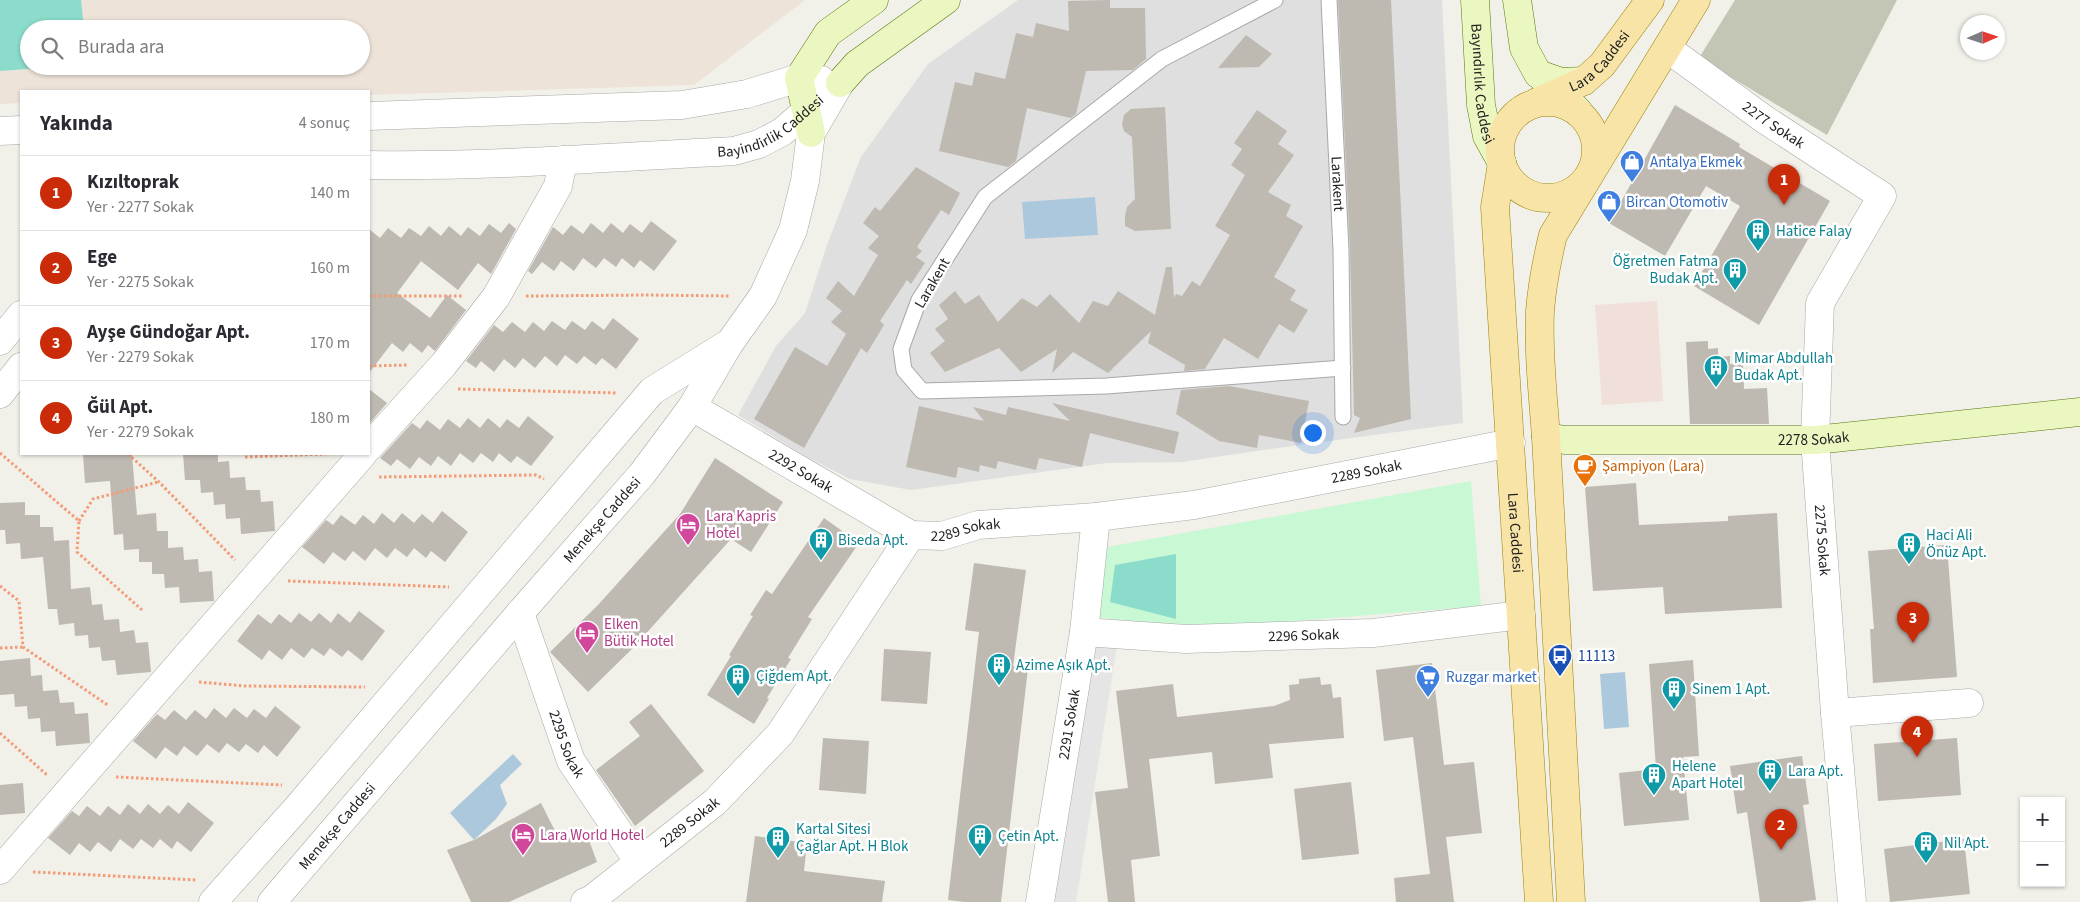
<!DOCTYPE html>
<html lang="tr">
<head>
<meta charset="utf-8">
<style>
  body { margin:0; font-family:"Source Sans 3",sans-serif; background:#f7f7f7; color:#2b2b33 }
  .controls { position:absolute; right:15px; bottom:15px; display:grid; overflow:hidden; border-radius:0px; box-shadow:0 1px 4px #0004 }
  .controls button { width:45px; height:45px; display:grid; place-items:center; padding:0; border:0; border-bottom:1px solid #e1e1e2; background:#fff; color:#2b2b33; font:25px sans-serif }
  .compass { position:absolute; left:1960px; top:15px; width:45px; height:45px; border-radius:50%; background:#fff; box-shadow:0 1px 4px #0004; rotate:87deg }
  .you { position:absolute; left:1312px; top:432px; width:18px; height:18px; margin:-12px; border:4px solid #fff; border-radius:50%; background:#1a73e8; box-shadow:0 0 0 8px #1a73e833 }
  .badge { display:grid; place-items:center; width:32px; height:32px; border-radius:50%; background:#ca2c09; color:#fff; font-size:16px; font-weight:700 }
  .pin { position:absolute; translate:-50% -41px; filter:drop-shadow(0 1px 2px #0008) }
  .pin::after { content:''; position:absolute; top:26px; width:18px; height:15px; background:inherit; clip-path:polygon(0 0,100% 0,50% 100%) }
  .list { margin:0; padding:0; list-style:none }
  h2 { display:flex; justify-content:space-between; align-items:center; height:65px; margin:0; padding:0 20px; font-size:21px }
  h2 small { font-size:16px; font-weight:400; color:#7c7c81 }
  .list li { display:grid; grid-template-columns:32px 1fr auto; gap:15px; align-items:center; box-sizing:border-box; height:75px; padding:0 20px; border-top:1px solid #e1e1e2 }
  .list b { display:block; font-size:19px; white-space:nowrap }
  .list p { margin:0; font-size:16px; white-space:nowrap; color:#7c7c81 }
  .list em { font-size:16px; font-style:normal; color:#7c7c81 }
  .icon { flex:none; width:28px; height:28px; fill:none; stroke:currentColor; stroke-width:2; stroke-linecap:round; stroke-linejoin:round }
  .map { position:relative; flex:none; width:2080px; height:902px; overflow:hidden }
  .search { position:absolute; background:#fff; box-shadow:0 1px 4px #0004; left:20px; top:20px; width:350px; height:55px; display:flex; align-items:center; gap:12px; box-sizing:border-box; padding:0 18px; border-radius:28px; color:#7c7c81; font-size:19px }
  .panel { position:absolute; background:#fff; box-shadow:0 1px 4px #0004; left:20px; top:90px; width:350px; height:365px; border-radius:0px }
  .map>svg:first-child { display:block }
  .residential { fill:#dfdfdf }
  .commercial { fill:#f1dfd9 }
  .military { fill:#eee3d9; fill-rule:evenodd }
  .construction { fill:#c3c6b4 }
  .park { fill:#c9f8d5 }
  .pitch { fill:#8bdccb }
  .parking { fill:#e5e5e5 }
  .water { fill:#acc8dc }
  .building { fill:#beb9b1 }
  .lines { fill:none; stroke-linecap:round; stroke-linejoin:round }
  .lane-casing { stroke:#a8a8a8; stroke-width:17 }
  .street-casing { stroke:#a8a8a8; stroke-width:29 }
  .secondary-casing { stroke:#57770a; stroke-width:29 }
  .primary-casing { stroke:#988207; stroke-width:29 }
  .path { stroke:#f49b77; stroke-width:3; stroke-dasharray:2.5 2.5; stroke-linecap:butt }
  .lane { stroke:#fff; stroke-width:15 }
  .street { stroke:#fff; stroke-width:28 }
  .secondary { stroke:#ebf7c1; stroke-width:28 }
  .primary { stroke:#f8e4a7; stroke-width:28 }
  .labels { text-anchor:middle; stroke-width:5; stroke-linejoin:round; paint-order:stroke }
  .street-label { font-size:15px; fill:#212121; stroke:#fff }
  .shop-label { font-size:15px; fill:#366cbe; stroke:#fff; text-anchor:start }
  .culture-label { font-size:15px; fill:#0d838f; stroke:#fff; text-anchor:start }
  .food-label { font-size:15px; fill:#c56008; stroke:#fff; text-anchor:start }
  .hotel-label { font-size:15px; fill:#b23c85; stroke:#fff; text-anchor:start }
  .transit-label { font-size:15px; fill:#164399; stroke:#fff; text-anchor:start }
</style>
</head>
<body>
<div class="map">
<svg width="2080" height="902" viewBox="0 0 2080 902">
  <rect width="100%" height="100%" fill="#f1f0e9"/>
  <polygon class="residential" points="1018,0 1442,0 1463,423 1263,450 1182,462 1107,463 911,490 850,479 807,457 738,415 776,346 805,313 827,245 861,157 928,64"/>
  <polygon class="commercial" points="1657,301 1663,401 1602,405 1595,305"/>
  <path class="military" d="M0,0H805L694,85L369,95V91H21V103L0,104ZM29,29H361V66H29Z"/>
  <polygon class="construction" points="1735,0 1897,0 1827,135 1699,58"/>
  <polygon class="park" points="1471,481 1481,606 1182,630 1099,617 1107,547"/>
  <g class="pitch">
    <polygon points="0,0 81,0 84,29 29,29 29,66 69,66 0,71"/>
    <polygon points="1176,554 1176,619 1110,602 1115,565"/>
  </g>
  <polygon class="parking" points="1092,637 1118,640 1076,902 1050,902"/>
  <g class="water">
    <polygon points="1095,197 1098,235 1025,239 1022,202"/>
    <polygon points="1625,672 1629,727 1604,729 1600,674"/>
    <polygon points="513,754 522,764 500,785 507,804 496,819 474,840 450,813"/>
  </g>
  <g class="building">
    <polygon points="1110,0 1110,8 1145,8 1146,59 1133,70 1086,71 1076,114 1071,118 1027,108 1016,161 1008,167 939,151 955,82 972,86 975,72 1005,79 1016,33 1033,37 1036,23 1069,31 1068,1"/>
    <polygon points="1338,0 1391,0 1411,419 1354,433 1360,418 1354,415 1350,250"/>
    <polygon points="1246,35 1272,54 1259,67 1218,68"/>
    <polygon points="1675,105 1740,144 1739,147 1830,201 1759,325 1694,286 1740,206 1706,186 1665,256 1609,223"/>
    <polygon points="1165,107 1171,229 1135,231 1125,226 1125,216 1127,207 1135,199 1132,137 1124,131 1122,124 1124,115 1131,109"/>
    <polygon points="1257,110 1287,131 1278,144 1294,155 1268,192 1291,205 1286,216 1303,226 1274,277 1296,290 1290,300 1308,310 1294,333 1279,324 1258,359 1224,338 1205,369 1184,371 1185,365 1148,343 1151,331 1108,373 1073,352 1052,373 1057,349 1021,372 999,348 945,372 930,353 945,341 935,329 948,319 939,305 955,291 965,304 979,295 998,322 1022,298 1037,307 1050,294 1079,323 1093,301 1108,306 1118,291 1155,315 1166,267 1172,267 1174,298 1176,294 1182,296 1192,281 1200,286 1230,235 1215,226 1245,175 1231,165 1242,149 1234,143"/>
    <polygon points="916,167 960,193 949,215 941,210 917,247 922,251 916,257 925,263 911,284 907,280 880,321 884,325 867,353 861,348 804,448 754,419 795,347 827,366 846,334 831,322 842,311 826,298 838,281 854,296 878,255 868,248 879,236 863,223 875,207 880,211"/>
    <polygon points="651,221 677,241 654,271 640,260 634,268 622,258 616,267 604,258 596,268 583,258 574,271 561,261 554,271 542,262 532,274 528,271 553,227 563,235 571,225 583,234 591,223 603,233 611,223 623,233 630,224 642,233"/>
    <polygon points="509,223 516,229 491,274 478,263 458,290 421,261 397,293 430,318 447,295 466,310 435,351 428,345 422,353 410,343 403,352 392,343 369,373 369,229 380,238 388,228 401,238 409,228 421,236 429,226 441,236 449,226 461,236 468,227 480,236 489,224 501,233"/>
    <polygon points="613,318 639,339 616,369 602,358 596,365 584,356 577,364 565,355 557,366 545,356 535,368 523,358 515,368 504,359 494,372 481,361 476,368 466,361 494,325 503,332 512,322 525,332 533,322 544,331 552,321 565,330 572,321 585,330 592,321 604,330"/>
    <polygon points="1708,341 1708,349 1718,348 1718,357 1730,356 1730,364 1743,363 1744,389 1767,388 1769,424 1690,424 1686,342"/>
    <polygon points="1229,386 1309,401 1301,443 1259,435 1257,448 1219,441 1176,414 1181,390"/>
    <polygon points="369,389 387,403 369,424"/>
    <polygon points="1052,403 1179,432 1174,454 1090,433 1082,467 1039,458 1036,470 998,461 996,469 980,465 979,472 958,467 956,478 906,467 919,406 984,421 973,407 1006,415 1008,407 1070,421"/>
    <polygon points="528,416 554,437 531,466 517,456 511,463 499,453 493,462 481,453 473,463 460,453 451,466 438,456 431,466 419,457 410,469 397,459 391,466 380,458 412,423 420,429 427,420 440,430 448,419 460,428 468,418 480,428 488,418 500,428 507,419 519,428"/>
    <polygon points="83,454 132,454 137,515 156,513 157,531 168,531 168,548 183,547 184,560 198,559 199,572 212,571 214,601 180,603 179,587 165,588 164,574 152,574 152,562 139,562 139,549 124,550 123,534 114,535 110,481 85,483"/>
    <polygon points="183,454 218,454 218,462 229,461 230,478 245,477 246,490 260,490 261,502 273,501 275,531 241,534 240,518 226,519 225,504 214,505 213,492 201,493 200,480 185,480"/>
    <polygon points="715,458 783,502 751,552 731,539 633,648 588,692 550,652 598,605 680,514"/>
    <polygon points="1636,483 1639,525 1728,521 1728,516 1777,513 1782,608 1665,614 1663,587 1593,591 1585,487"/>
    <polygon points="25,502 25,515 40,515 40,527 53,527 54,541 69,540 71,589 90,587 92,605 102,604 104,620 119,619 120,632 134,630 136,643 148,642 151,672 117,675 115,660 102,661 100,647 89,648 88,635 75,636 74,623 59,625 57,609 48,609 43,557 21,559 20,543 6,544 5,530 0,530 0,503"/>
    <polygon points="442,511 468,532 445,562 431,551 426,558 414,548 407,557 395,548 387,558 375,548 365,561 353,551 345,561 333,552 324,564 302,547 326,520 333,525 341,515 355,525 363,515 374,524 382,513 394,523 402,513 414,523 422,514 433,523"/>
    <polygon points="824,518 859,543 808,617 812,619 788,658 791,659 767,698 769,699 754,724 707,695 731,656 729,655 753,616 750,615 766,590 772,594"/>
    <polygon points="1947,545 1957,677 1873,683 1870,629 1874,629 1868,551"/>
    <polygon points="974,563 1026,570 1013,666 1028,668 1001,902 965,902 948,900 979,632 965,630"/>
    <polygon points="359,611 385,631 362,661 348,650 342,657 330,648 324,656 312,648 304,658 291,648 282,660 269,650 262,660 237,641 258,614 271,624 279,614 291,623 299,613 311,622 319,613 331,623 338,613 350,623"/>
    <polygon points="884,649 931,652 927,704 881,701"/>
    <polygon points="30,658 31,676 42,675 43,691 58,690 60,703 74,702 75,714 88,713 90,743 56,746 55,731 41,732 40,718 28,719 27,706 15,707 14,694 0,695 0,661"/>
    <polygon points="1693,660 1699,756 1683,757 1689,820 1624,826 1619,773 1656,769 1649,664"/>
    <polygon points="1432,663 1444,765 1474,762 1482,833 1446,837 1454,902 1396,902 1394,878 1430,874 1413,737 1384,741 1376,670"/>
    <polygon points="1320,677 1321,685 1331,684 1333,698 1341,697 1344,738 1269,744 1273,778 1215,784 1212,752 1149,759 1160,856 1131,860 1135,902 1108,902 1095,792 1128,788 1116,691 1173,684 1177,717 1274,706 1290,700 1289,685 1299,684 1299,679"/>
    <polygon points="651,704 704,771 635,826 596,770 640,736 629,722"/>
    <polygon points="275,706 301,727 277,757 264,745 258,753 246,744 239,752 227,743 219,753 207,744 197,756 184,746 177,756 165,747 156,759 133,741 157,714 165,720 174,710 186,720 195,710 206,719 214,708 226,718 234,708 247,718 254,709 266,718"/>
    <polygon points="823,738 869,741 866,794 819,790"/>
    <polygon points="1957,738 1961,795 1878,801 1874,744"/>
    <polygon points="1802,756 1809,804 1803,805 1816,900 1799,902 1760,902 1747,812 1737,814 1730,766"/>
    <polygon points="1351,782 1359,854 1302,860 1294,789"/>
    <polygon points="23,783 25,813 0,815 0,785"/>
    <polygon points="188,802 214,823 191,852 177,841 172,849 160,839 153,848 141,839 133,849 120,839 111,852 98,842 90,852 79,843 70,855 48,838 72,811 79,816 87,806 100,816 108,806 120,815 128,804 140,814 148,804 160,814 168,805 179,814"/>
    <polygon points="541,803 560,841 586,832 597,862 509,902 471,902 447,850 474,840"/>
    <polygon points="755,836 807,843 804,871 885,881 882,902 746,902"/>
    <polygon points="1964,839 1970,894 1890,902 1884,849"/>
  </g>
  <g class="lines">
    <defs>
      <g id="lane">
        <polyline points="1275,0 1162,59 985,197 919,300 901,349 904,370 922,391 1106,386 1343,368"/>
        <path id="s1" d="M1329,0L1341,250L1343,417"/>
      </g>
      <g id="street">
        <path id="s2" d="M1668,49L1764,119L1882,196L1820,303L1815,440L1835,713L1852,902"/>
        <polyline points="369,116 682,105 747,94 799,78 821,80"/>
        <polyline points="0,131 21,130"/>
        <path id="s3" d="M369,165C490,167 612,157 734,151L759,144L782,132L822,97"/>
        <polyline points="0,341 21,315"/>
        <polyline points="0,394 21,367"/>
        <path id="s4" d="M692,407L911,535"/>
        <polyline points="369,447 444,364 496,297 558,186 563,160"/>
        <path id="s5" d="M520,613L571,761L638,861"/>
        <path id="s6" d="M1084,632L1186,639L1373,633L1521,615"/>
        <polyline points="1835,713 1969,703"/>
        <polyline points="0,870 363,454"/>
        <polyline points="213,902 297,808 652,391 726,345"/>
        <path id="s7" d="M272,902L520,613L642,474L692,407L729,344L763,296L793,230L805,181L811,133L840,83"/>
        <path id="s8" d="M585,902L591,900L715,802L780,734L911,535L942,536L978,525L1096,517L1194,505L1511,443"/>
        <path id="s9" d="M1040,902L1084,632L1096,517"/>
      </g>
      <g id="secondary">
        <path id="s10" d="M1475,0L1481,105L1487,136L1502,163"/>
        <polyline points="1517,0 1524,48 1538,74 1561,82 1584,81"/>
        <polyline points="1543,78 1578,111"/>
        <polyline points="840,83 857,64 946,0"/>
        <polyline points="811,133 799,78 828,33 874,0"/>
        <path id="s11" d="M1546,437L1565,440H1815L2080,412"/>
      </g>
      <g id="primary">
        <path id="s12" d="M1537,102L1584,81L1602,65L1650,0"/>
        <circle cx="1548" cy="150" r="48"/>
        <path id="s13" d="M1502,163L1495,207L1539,902"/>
        <path d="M1571,902L1546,437C1543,395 1538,353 1540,311C1542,285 1547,260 1553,235L1696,0"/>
      </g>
    </defs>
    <use href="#lane" class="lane-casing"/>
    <use href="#street" class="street-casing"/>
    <use href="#secondary" class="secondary-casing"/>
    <use href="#primary" class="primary-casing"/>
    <g class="path">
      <polyline points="369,296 462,296"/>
      <polyline points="526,296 648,295 730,296"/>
      <polyline points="369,366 408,365"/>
      <polyline points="458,389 616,393"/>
      <polyline points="0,453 79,521 77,552 142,610"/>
      <polyline points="128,454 159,482 235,560"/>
      <polyline points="245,457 326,454"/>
      <polyline points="379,477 536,475 544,479"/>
      <polyline points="79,521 93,499 158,482"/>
      <polyline points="288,581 449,587"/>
      <polyline points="0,586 19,601 23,647 109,706"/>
      <polyline points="0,648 23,647"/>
      <polyline points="199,682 245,686 365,687"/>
      <polyline points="0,733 47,775"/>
      <polyline points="116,777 282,785"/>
      <polyline points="33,872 196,880"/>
    </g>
    <use href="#lane" class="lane"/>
    <use href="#street" class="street"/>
    <use href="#secondary" class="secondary"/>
    <use href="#primary" class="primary"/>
  </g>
  <defs>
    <symbol id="shop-pin" viewBox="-11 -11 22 30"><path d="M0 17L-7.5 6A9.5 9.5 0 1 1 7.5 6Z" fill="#3f7fe0" stroke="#fff"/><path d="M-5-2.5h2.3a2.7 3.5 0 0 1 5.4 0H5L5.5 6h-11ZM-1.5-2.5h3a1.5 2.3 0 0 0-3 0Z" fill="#fff"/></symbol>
    <symbol id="building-pin" viewBox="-11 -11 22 30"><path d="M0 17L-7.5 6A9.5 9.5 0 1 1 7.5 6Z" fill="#0f9aa8" stroke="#fff"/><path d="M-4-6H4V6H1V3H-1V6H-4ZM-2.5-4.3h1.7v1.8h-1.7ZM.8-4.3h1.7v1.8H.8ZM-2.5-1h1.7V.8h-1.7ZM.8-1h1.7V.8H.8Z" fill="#fff"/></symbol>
    <symbol id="cafe-pin" viewBox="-11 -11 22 30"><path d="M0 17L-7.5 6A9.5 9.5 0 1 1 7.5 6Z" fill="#e8710a" stroke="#fff"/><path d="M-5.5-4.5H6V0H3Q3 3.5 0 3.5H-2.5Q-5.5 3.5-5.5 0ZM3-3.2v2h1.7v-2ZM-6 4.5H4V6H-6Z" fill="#fff"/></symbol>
    <symbol id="hotel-pin" viewBox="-11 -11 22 30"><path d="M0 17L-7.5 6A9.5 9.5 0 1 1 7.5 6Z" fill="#d1479c" stroke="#fff"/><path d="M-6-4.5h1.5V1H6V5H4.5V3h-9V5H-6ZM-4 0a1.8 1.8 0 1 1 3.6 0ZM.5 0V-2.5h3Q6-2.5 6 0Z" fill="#fff"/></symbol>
    <symbol id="bus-pin" viewBox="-11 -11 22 30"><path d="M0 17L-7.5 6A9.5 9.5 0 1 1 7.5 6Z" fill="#1a4fb4" stroke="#fff"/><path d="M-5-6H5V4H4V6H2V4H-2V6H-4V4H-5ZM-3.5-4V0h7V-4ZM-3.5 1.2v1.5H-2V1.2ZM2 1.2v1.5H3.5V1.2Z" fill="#fff"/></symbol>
    <symbol id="supermarket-pin" viewBox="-11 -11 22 30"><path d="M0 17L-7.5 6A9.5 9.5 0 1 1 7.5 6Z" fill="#3f7fe0" stroke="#fff"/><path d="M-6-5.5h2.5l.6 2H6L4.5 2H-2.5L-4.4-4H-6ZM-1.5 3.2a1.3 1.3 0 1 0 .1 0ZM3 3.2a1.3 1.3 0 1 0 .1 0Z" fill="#fff"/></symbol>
  </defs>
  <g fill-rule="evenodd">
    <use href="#shop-pin" x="1618" y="148" width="28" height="38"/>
    <use href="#shop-pin" x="1595" y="188" width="28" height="38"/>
    <use href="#building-pin" x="1744" y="217" width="28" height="38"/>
    <use href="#building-pin" x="1721" y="256" width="28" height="38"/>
    <use href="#building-pin" x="1702" y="353" width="28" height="38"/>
    <use href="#cafe-pin" x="1571" y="452" width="28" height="38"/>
    <use href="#hotel-pin" x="674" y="511" width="28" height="38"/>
    <use href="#building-pin" x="807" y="526" width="28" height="38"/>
    <use href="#building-pin" x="1895" y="530" width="28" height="38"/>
    <use href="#hotel-pin" x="573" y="619" width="28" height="38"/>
    <use href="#bus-pin" x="1546" y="642" width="28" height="38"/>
    <use href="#building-pin" x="985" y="651" width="28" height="38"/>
    <use href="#building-pin" x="724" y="662" width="28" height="38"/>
    <use href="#supermarket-pin" x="1414" y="663" width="28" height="38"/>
    <use href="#building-pin" x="1660" y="675" width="28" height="38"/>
    <use href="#building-pin" x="1756" y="757" width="28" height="38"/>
    <use href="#building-pin" x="1640" y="761" width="28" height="38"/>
    <use href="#hotel-pin" x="509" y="821" width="28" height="38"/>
    <use href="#building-pin" x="966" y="822" width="28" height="38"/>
    <use href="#building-pin" x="764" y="824" width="28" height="38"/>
    <use href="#building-pin" x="1912" y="829" width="28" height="38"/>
  </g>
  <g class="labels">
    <g class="street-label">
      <text dy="5" stroke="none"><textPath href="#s12" startOffset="76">Lara Caddesi</textPath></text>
      <text dy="5" stroke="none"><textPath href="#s10" startOffset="84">Bayındırlık Caddesi</textPath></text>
      <text dy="5" stroke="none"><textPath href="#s3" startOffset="409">Bayindirlik Caddesi</textPath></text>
      <text dy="5" stroke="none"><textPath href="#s2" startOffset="130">2277 Sokak</textPath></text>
      <text dy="5" stroke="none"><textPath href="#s1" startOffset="184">Larakent</textPath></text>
      <text transform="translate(932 283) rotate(-60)" y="5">Larakent</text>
      <text dy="5" stroke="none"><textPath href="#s11" startOffset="268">2278 Sokak</textPath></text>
      <text dy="5" stroke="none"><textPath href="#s4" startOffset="126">2292 Sokak</textPath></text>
      <text dy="5" stroke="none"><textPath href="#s8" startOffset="958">2289 Sokak</textPath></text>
      <text dy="5" stroke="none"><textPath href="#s7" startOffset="505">Menekşe Caddesi</textPath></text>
      <text dy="5" stroke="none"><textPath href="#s8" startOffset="552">2289 Sokak</textPath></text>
      <text dy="5" stroke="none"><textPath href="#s13" startOffset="371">Lara Caddesi</textPath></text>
      <text dy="5" stroke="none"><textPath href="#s2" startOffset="621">2275 Sokak</textPath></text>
      <text dy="5" stroke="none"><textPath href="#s6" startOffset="220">2296 Sokak</textPath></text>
      <text dy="5" stroke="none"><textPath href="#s9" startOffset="180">2291 Sokak</textPath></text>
      <text dy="5" stroke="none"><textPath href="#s5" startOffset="139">2295 Sokak</textPath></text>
      <text dy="5" stroke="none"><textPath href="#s8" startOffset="132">2289 Sokak</textPath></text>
      <text dy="5" stroke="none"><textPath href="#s7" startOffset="100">Menekşe Caddesi</textPath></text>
    </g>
    <g class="shop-label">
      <text x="1650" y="167">Antalya Ekmek</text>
      <text x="1626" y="207">Bircan Otomotiv</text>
      <text x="1446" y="682">Ruzgar market</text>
    </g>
    <g class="culture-label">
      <text x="1776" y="236">Hatice Falay</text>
      <text x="1718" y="266" text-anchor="end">Öğretmen Fatma<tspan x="1718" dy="17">Budak Apt.</tspan></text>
      <text x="1734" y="363">Mimar Abdullah<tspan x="1734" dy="17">Budak Apt.</tspan></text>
      <text x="1926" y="540">Haci Ali<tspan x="1926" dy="17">Önüz Apt.</tspan></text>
      <text x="838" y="545">Biseda Apt.</text>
      <text x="1016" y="670">Azime Aşık Apt.</text>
      <text x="756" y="681">Çiğdem Apt.</text>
      <text x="1692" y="694">Sinem 1 Apt.</text>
      <text x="1672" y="771">Helene<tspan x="1672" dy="17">Apart Hotel</tspan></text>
      <text x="1788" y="776">Lara Apt.</text>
      <text x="796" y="834">Kartal Sitesi<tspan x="796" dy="17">Çağlar Apt. H Blok</tspan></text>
      <text x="998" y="841">Çetin Apt.</text>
      <text x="1944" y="848">Nil Apt.</text>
    </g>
    <g class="food-label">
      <text x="1602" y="471">Şampiyon (Lara)</text>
    </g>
    <g class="hotel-label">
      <text x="706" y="521">Lara Kapris<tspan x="706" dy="17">Hotel</tspan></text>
      <text x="604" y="629">Elken<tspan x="604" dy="17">Bütik Hotel</tspan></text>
      <text x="540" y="840">Lara World Hotel</text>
    </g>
    <g class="transit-label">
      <text x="1578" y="661">11113</text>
    </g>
  </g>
</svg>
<div class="controls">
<button>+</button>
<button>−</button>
</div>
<svg class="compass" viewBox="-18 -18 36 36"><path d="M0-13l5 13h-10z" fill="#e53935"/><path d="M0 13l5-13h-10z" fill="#7c7c81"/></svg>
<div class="you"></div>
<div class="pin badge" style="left:1784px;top:205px">1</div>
<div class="pin badge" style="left:1781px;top:850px">2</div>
<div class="pin badge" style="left:1913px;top:643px">3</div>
<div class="pin badge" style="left:1917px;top:757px">4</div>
<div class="search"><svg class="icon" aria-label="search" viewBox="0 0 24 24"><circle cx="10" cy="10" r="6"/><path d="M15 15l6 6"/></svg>Burada ara</div>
<section class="panel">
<h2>Yakında<small>4 sonuç</small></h2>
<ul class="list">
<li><span class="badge">1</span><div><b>Kızıltoprak</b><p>Yer · 2277 Sokak</p></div><em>140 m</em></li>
<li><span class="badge">2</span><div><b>Ege</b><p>Yer · 2275 Sokak</p></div><em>160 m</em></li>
<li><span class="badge">3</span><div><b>Ayşe Gündoğar Apt.</b><p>Yer · 2279 Sokak</p></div><em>170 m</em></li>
<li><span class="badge">4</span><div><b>Ğül Apt.</b><p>Yer · 2279 Sokak</p></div><em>180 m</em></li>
</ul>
</section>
</div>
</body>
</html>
